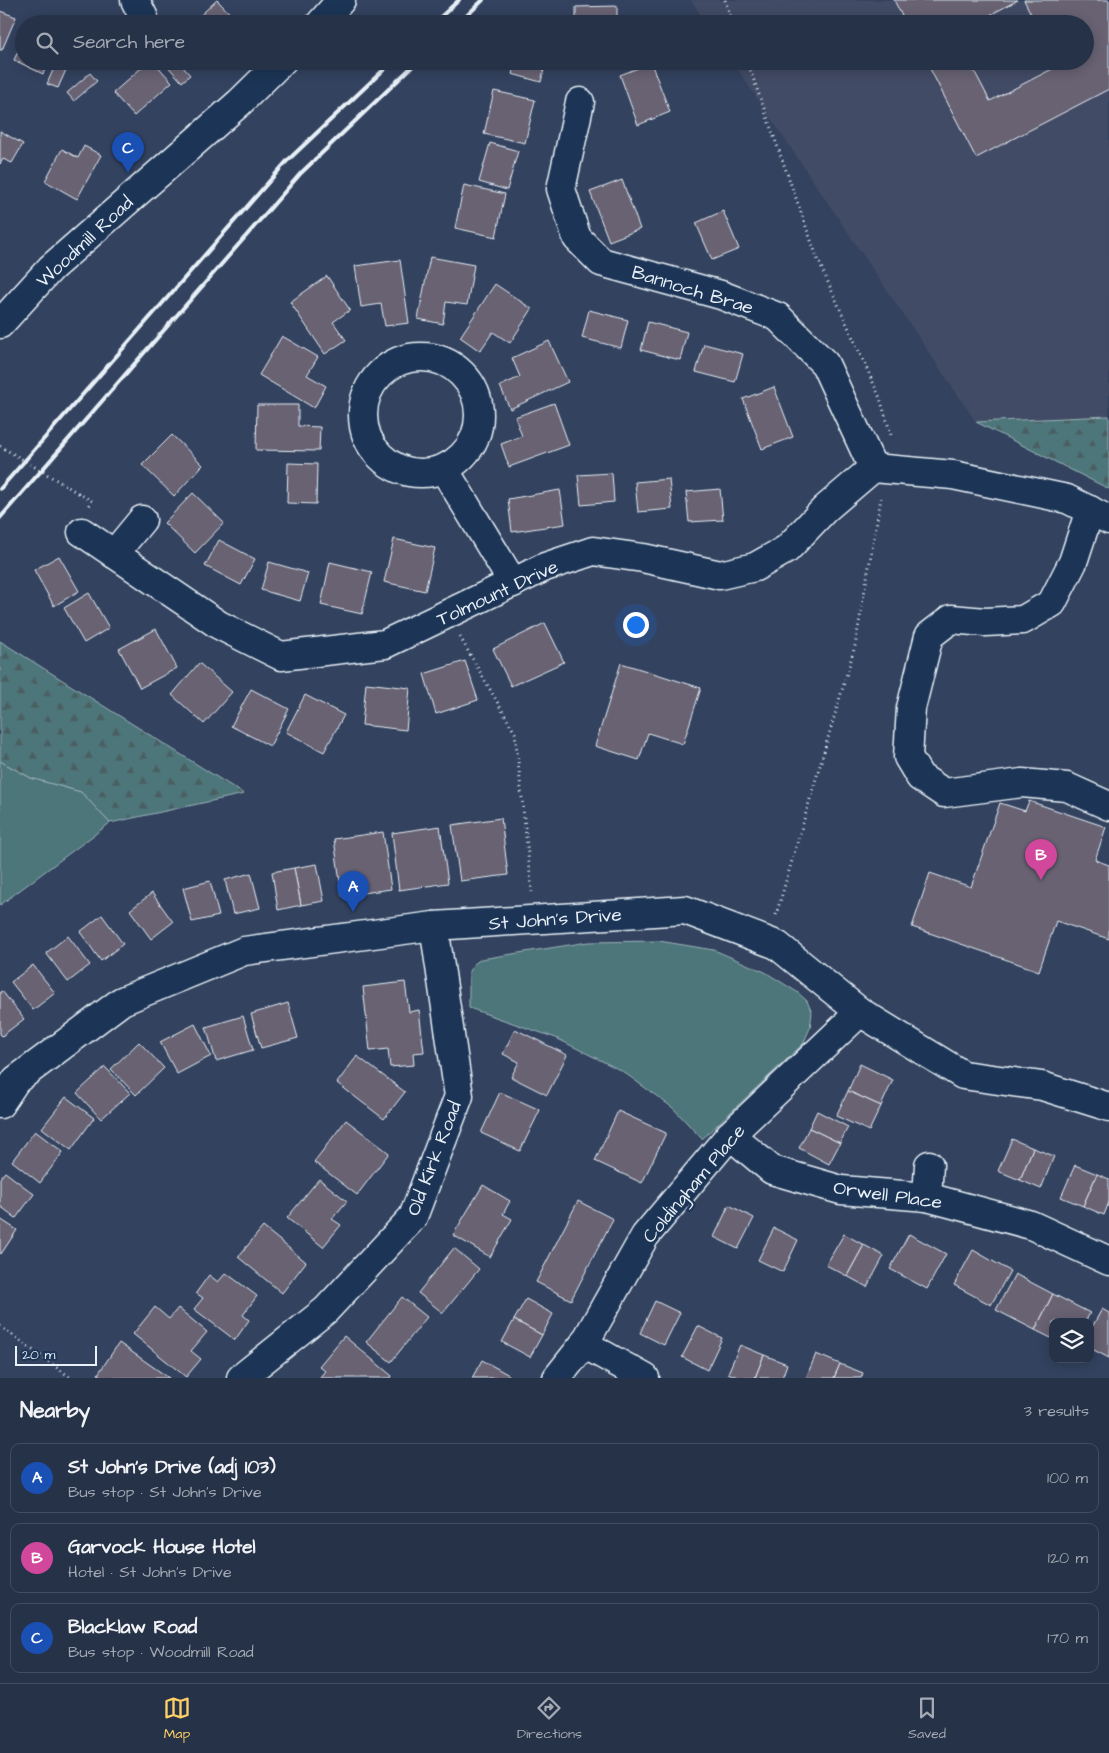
<!DOCTYPE html>
<html lang="en">
<head>
<meta charset="utf-8">
<style>
  body { margin:0; font-family:"Architects Daughter",sans-serif; background:#2e3a4e; color:#f1f3f6 }
  .controls { position:absolute; right:15px; bottom:15px; display:grid; overflow:hidden; border-radius:10px; box-shadow:0 2px 12px #0003 }
  .controls button { width:45px; height:45px; display:grid; place-items:center; padding:0; border:0; border-bottom:1px solid #424d60; background:#263247; color:#f1f3f6; font:25px sans-serif }
  .scale { position:absolute; left:15px; bottom:12px; width:82px; box-sizing:border-box; padding-left:5px; border:2px solid #e8f1f8; border-top:0; font-size:14px; line-height:18px; white-space:nowrap; color:#e8f1f8; -webkit-text-stroke:4px #1d3557; paint-order:stroke }
  .you { position:absolute; left:635px; top:624px; width:18px; height:18px; margin:-12px; border:4px solid #fff; border-radius:50%; background:#1a73e8; box-shadow:0 0 0 8px #1a73e833 }
  .badge { display:grid; place-items:center; width:32px; height:32px; border-radius:50%; background:#ffd166; color:#fff; font-size:16px; font-weight:700 }
  .pin { position:absolute; translate:-50% -41px; filter:drop-shadow(0 1px 2px #0008) }
  .pin::after { content:''; position:absolute; top:26px; width:18px; height:15px; background:inherit; clip-path:polygon(0 0,100% 0,50% 100%) }
  .list { margin:0; padding:0; list-style:none }
  h2 { display:flex; justify-content:space-between; align-items:center; height:65px; margin:0; padding:0 20px; font-size:21px }
  h2 small { font-size:16px; font-weight:400; color:#a4aab4 }
  .list li { display:grid; grid-template-columns:32px 1fr auto; gap:15px; align-items:center; box-sizing:border-box; height:70px; margin:0 10px 10px; padding:0 10px; border:1px solid #424d60; border-radius:10px }
  .list b { display:block; font-size:19px; white-space:nowrap }
  .list p { margin:0; font-size:16px; white-space:nowrap; color:#a4aab4 }
  .list em { font-size:16px; font-style:normal; color:#a4aab4 }
  .icon { flex:none; width:28px; height:28px; fill:none; stroke:currentColor; stroke-width:2; stroke-linecap:round; stroke-linejoin:round }
  .map { position:relative; flex:none; width:1109px; height:1378px; overflow:hidden }
  .search { position:absolute; background:#263247; box-shadow:0 2px 12px #0003; left:15px; right:15px; top:15px; height:55px; display:flex; align-items:center; gap:12px; box-sizing:border-box; padding:0 18px; border-radius:28px; color:#a4aab4; font-size:19px }
  .sheet { height:305px; background:#263247 }
  nav { display:flex; justify-content:space-around; align-items:center; box-sizing:border-box; height:70px; border-top:1px solid #424d60; background:#263247; font-size:14px; color:#a4aab4 }
  nav a { display:grid; justify-items:center; gap:2px }
  nav .on { color:#ffd166 }
  .map>svg:first-child { display:block }
  .built { fill:#434c65 }
  .grass { fill:#4e767a; stroke:#9bb4b9 }
  .forest { fill:url(#forest-firs); stroke:#9bb4b9 }
  .building { fill:#676273; stroke:#e8f1f8 }
  .lines { fill:none; stroke-linecap:round; stroke-linejoin:round }
  .minor-casing { stroke:#e8f1f8; stroke-width:31 }
  .path { stroke:#e8f1f8; stroke-width:3; stroke-dasharray:1 4; stroke-linecap:butt }
  .minor { stroke:#1d3557; stroke-width:28 }
  .rail { stroke:#e8f1f8; stroke-width:4 }
  .path-bridge { stroke:#e8f1f8; stroke-width:3; stroke-dasharray:1 4; stroke-linecap:butt }
  .labels { text-anchor:middle; stroke-width:4.5; stroke-linejoin:round; paint-order:stroke }
  .street-label { font-size:19px; fill:#e8f1f8; stroke:#1d3557 }
</style>
</head>
<body>
<div class="map">
<svg width="1109" height="1378" viewBox="0 0 1109 1378">
  <defs>
    <pattern id="forest-firs" width="22" height="20" patternUnits="userSpaceOnUse" patternTransform="scale(1.25)"><rect width="22" height="20" fill="#4e767a"/><path d="M5 1l3.5 6h-7zM16 11l3.5 6h-7z" fill="#4a5f62"/></pattern>
  </defs>
  <rect width="100%" height="100%" fill="#33425f"/>
  <filter id="ink" filterUnits="userSpaceOnUse"><feTurbulence type="fractalNoise" baseFrequency=".02" numOctaves="2"/><feDisplacementMap in="SourceGraphic" scale="10" xChannelSelector="R" yChannelSelector="G"/><feConvolveMatrix kernelMatrix="1 2 1 2 8 2 1 2 1" color-interpolation-filters="sRGB"/></filter>
  <g filter="url(#ink)">
    <polygon class="built" points="691,0 1109,0 1109,416 976,422 732,61 1085,61 1085,24 707,24"/>
    <g class="grass">
      <polygon points="0,761 31,778 81,792 110,823 0,905"/>
      <polygon points="659,941 714,950 765,972 797,992 807,1001 812,1013 810,1028 803,1044 702,1139 673,1108 622,1071 556,1038 469,1008 469,971 474,964 481,959 588,942"/>
    </g>
    <g class="forest">
      <polygon points="1109,416 1109,489 976,422"/>
      <polygon points="0,641 244,794 110,823 81,792 31,778 0,761"/>
    </g>
    <g class="building">
      <polygon points="217,0 239,23 191,24"/>
      <polygon points="894,0 1018,0 973,24 906,24"/>
      <polygon points="1024,0 1109,0 1109,89 976,158 926,61 969,61 990,101 1058,66 1056,61 1085,61 1085,24 1036,24"/>
      <polygon points="617,6 617,24 576,24 576,7"/>
      <polygon points="0,11 16,17 2,50 0,50"/>
      <polygon points="24,38 24,61 49,61 43,74 14,60"/>
      <polygon points="57,61 70,61 58,88 47,84"/>
      <polygon points="149,61 153,61 172,82 134,116 113,93"/>
      <polygon points="163,61 178,61 190,75 182,82"/>
      <polygon points="516,61 546,61 541,82 512,74"/>
      <polygon points="651,63 670,112 638,125 620,75"/>
      <polygon points="90,73 97,81 74,101 67,93"/>
      <polygon points="494,91 535,100 525,143 484,134"/>
      <polygon points="0,131 23,144 12,163 3,159 0,164"/>
      <polygon points="490,143 518,151 507,190 479,182"/>
      <polygon points="84,146 101,155 77,199 45,181 62,149 78,158"/>
      <polygon points="622,180 640,229 609,241 590,192"/>
      <polygon points="464,185 505,194 496,237 455,228"/>
      <polygon points="723,211 739,249 712,260 696,223"/>
      <polygon points="430,257 474,265 467,305 446,302 443,324 418,319"/>
      <polygon points="400,260 409,323 385,326 381,304 361,307 355,266"/>
      <polygon points="327,276 350,310 333,322 346,340 325,354 290,302"/>
      <polygon points="495,284 532,309 510,343 493,332 480,351 460,337"/>
      <polygon points="589,310 628,320 621,348 582,338"/>
      <polygon points="648,322 687,332 680,360 641,350"/>
      <polygon points="282,336 318,357 307,375 326,386 314,408 259,375"/>
      <polygon points="549,341 568,382 510,409 500,386 520,377 512,358"/>
      <polygon points="704,344 743,354 735,382 696,372"/>
      <polygon points="774,387 793,437 762,449 743,399"/>
      <polygon points="554,403 569,445 509,467 501,444 522,436 515,417"/>
      <polygon points="257,405 298,405 298,426 320,427 319,451 256,450"/>
      <polygon points="172,435 203,465 174,496 142,465"/>
      <polygon points="288,463 317,464 316,504 287,503"/>
      <polygon points="612,473 614,502 581,505 578,475"/>
      <polygon points="669,479 672,509 638,512 635,482"/>
      <polygon points="720,489 723,520 689,522 686,492"/>
      <polygon points="560,490 565,524 512,532 508,499"/>
      <polygon points="193,493 224,523 195,553 164,523"/>
      <polygon points="394,539 435,548 425,591 384,582"/>
      <polygon points="219,540 255,559 241,585 205,566"/>
      <polygon points="59,556 79,591 54,606 34,570"/>
      <polygon points="269,562 308,573 300,601 261,590"/>
      <polygon points="330,562 372,572 362,614 321,605"/>
      <polygon points="89,593 109,628 84,643 64,608"/>
      <polygon points="545,623 564,662 511,686 493,649"/>
      <polygon points="156,629 177,668 140,688 119,649"/>
      <polygon points="465,661 478,700 436,714 424,674"/>
      <polygon points="199,663 232,692 204,724 172,695"/>
      <polygon points="621,663 701,688 683,744 648,733 639,760 595,746"/>
      <polygon points="366,683 410,688 406,730 362,725"/>
      <polygon points="251,689 289,709 270,746 231,726"/>
      <polygon points="305,695 344,715 324,752 286,732"/>
      <polygon points="1029,801 1106,827 1095,860 1109,865 1109,939 1056,921 1039,971 912,927 930,873 971,887 1000,803 1025,811"/>
      <polygon points="501,818 508,875 460,881 452,825"/>
      <polygon points="440,826 448,883 399,890 392,833"/>
      <polygon points="383,832 391,889 342,896 334,839"/>
      <polygon points="317,864 324,901 301,905 294,868"/>
      <polygon points="294,868 301,905 278,910 272,872"/>
      <polygon points="251,873 260,908 233,914 225,880"/>
      <polygon points="210,881 219,916 192,922 183,888"/>
      <polygon points="152,893 173,922 151,939 130,910"/>
      <polygon points="102,915 123,944 101,961 80,932"/>
      <polygon points="68,936 90,965 68,982 46,953"/>
      <polygon points="33,965 55,993 33,1010 11,982"/>
      <polygon points="405,982 409,1012 419,1010 424,1052 413,1053 414,1065 390,1067 388,1049 370,1051 363,987"/>
      <polygon points="2,991 24,1019 2,1036 0,1034 0,992"/>
      <polygon points="288,1003 298,1038 261,1048 251,1014"/>
      <polygon points="243,1016 253,1050 216,1061 206,1027"/>
      <polygon points="195,1024 211,1056 177,1074 160,1042"/>
      <polygon points="515,1029 567,1055 547,1095 511,1077 519,1062 503,1054"/>
      <polygon points="139,1042 164,1068 136,1095 111,1069"/>
      <polygon points="357,1056 405,1092 384,1119 337,1083"/>
      <polygon points="860,1064 893,1080 881,1106 848,1091"/>
      <polygon points="105,1067 130,1093 101,1119 77,1093"/>
      <polygon points="848,1091 881,1106 869,1131 836,1116"/>
      <polygon points="500,1092 540,1110 520,1151 481,1133"/>
      <polygon points="66,1097 94,1118 71,1150 42,1128"/>
      <polygon points="618,1111 666,1133 642,1183 595,1161"/>
      <polygon points="817,1111 848,1127 840,1143 809,1128"/>
      <polygon points="346,1120 389,1153 357,1195 314,1162"/>
      <polygon points="809,1128 840,1143 829,1164 799,1148"/>
      <polygon points="35,1131 63,1152 40,1183 12,1161"/>
      <polygon points="1012,1139 1033,1148 1020,1180 998,1171"/>
      <polygon points="1033,1148 1054,1156 1041,1189 1020,1180"/>
      <polygon points="1075,1165 1097,1174 1083,1206 1061,1197"/>
      <polygon points="5,1172 34,1194 16,1218 0,1206 0,1178"/>
      <polygon points="1097,1174 1109,1179 1109,1202 1104,1215 1083,1206"/>
      <polygon points="319,1179 347,1201 332,1219 341,1225 323,1247 287,1218"/>
      <polygon points="483,1185 510,1201 503,1214 512,1219 490,1257 453,1235"/>
      <polygon points="578,1201 613,1219 571,1300 536,1282"/>
      <polygon points="729,1205 754,1218 738,1249 714,1237"/>
      <polygon points="0,1219 17,1230 1,1254 0,1253"/>
      <polygon points="263,1227 306,1262 282,1293 238,1257"/>
      <polygon points="774,1228 798,1240 783,1272 758,1260"/>
      <polygon points="844,1234 864,1245 847,1276 826,1265"/>
      <polygon points="909,1234 946,1254 927,1289 890,1269"/>
      <polygon points="864,1245 884,1256 867,1287 847,1276"/>
      <polygon points="454,1248 479,1269 443,1313 418,1293"/>
      <polygon points="973,1250 1010,1271 991,1305 954,1285"/>
      <polygon points="226,1273 257,1296 243,1315 249,1320 235,1340 194,1309 203,1298 196,1293 209,1275 218,1282"/>
      <polygon points="1015,1274 1053,1294 1035,1330 996,1310"/>
      <polygon points="1053,1294 1090,1313 1085,1322 1053,1322 1053,1339 1035,1330"/>
      <polygon points="402,1297 427,1317 391,1362 366,1342"/>
      <polygon points="526,1299 553,1314 542,1335 514,1320"/>
      <polygon points="655,1301 680,1313 664,1345 640,1333"/>
      <polygon points="155,1307 169,1319 178,1308 207,1332 191,1351 201,1359 186,1377 133,1334"/>
      <polygon points="1102,1309 1109,1313 1109,1358 1090,1348 1090,1331"/>
      <polygon points="514,1320 542,1335 530,1357 502,1342"/>
      <polygon points="698,1326 722,1338 707,1370 682,1357"/>
      <polygon points="344,1336 392,1376 391,1378 319,1378 325,1371 319,1366"/>
      <polygon points="119,1343 169,1378 104,1378 98,1374"/>
      <polygon points="740,1345 764,1355 755,1378 740,1378 728,1373"/>
      <polygon points="816,1354 840,1364 834,1378 806,1378"/>
      <polygon points="764,1355 787,1364 782,1378 755,1378"/>
      <polygon points="482,1360 509,1375 507,1378 472,1378"/>
      <polygon points="840,1364 863,1373 861,1378 834,1378"/>
    </g>
    <g class="lines">
      <defs>
        <g id="minor">
          <polyline points="135,0 144,18"/>
          <polyline points="320,24 341,0"/>
          <polyline points="580,102 561,189 577,238 601,262 721,295 778,317 825,364 873,468"/>
          <polyline points="0,324 51,268 239,103 282,61"/>
          <circle cx="421" cy="415" r="58"/>
          <polyline points="873,468 953,475 1067,499 1109,520"/>
          <polyline points="444,469 513,583"/>
          <polyline points="1090,510 1073,562 1052,603 1023,620 985,622 951,619 929,636 911,708 908,757 920,777 944,793 1022,783 1067,787 1109,806"/>
          <polyline points="82,532 219,625 281,656 385,644 545,567 593,551 643,558 720,575 755,567 787,549 825,509 873,468"/>
          <polyline points="114,554 142,520"/>
          <polyline points="0,1104 16,1080 122,1001 244,951 434,926 685,910 777,945 860,1012 963,1075 1042,1086 1109,1107"/>
          <polyline points="730,1135 772,1170 841,1190 927,1197 1031,1225 1109,1261"/>
          <polyline points="927,1197 929,1165"/>
          <polyline points="584,1344 645,1378"/>
          <polyline points="241,1378 326,1310 413,1217 459,1096 434,926"/>
          <polyline points="557,1378 584,1344 645,1236 730,1135 860,1012"/>
        </g>
      </defs>
      <use href="#minor" class="minor-casing"/>
      <g class="path">
        <polyline points="725,0 733,24"/>
        <polyline points="747,61 818,260 880,398 892,438"/>
        <polyline points="78,493 92,501 89,506"/>
        <polyline points="460,637 515,733 532,892"/>
        <polyline points="776,915 855,646 881,498"/>
        <polyline points="0,1326 71,1378"/>
      </g>
      <use href="#minor" class="minor"/>
      <g class="rail">
        <polyline points="433,24 459,0"/>
        <polyline points="458,24 483,0"/>
        <polyline points="0,489 287,161 393,61"/>
        <polyline points="0,518 301,173 418,61"/>
      </g>
      <polyline class="path-bridge" points="0,446 78,493"/>
    </g>
  </g>
  <g class="labels">
    <g class="street-label">
      <text transform="translate(84 241) rotate(-43)" y="7">Woodmill Road</text>
      <text transform="translate(693 289) rotate(17)" y="7">Bannoch Brae</text>
      <text transform="translate(497 592) rotate(-25)" y="7">Tolmount Drive</text>
      <text transform="translate(555 918) rotate(-4)" y="7">St John's Drive</text>
      <text transform="translate(433 1158) rotate(-69)" y="7">Old Kirk Road</text>
      <text transform="translate(693 1183) rotate(-50)" y="7">Coldingham Place</text>
      <text transform="translate(888 1194) rotate(8)" y="7">Orwell Place</text>
    </g>
  </g>
</svg>
<div class="controls">
<button><svg class="icon" aria-label="layers" viewBox="0 0 24 24"><path d="M12 4l9 5-9 5-9-5zM3 14l9 5 9-5"/></svg></button>
</div>
<div class="scale">20 m</div>
<div class="you"></div>
<div class="pin badge" style="left:353px;top:912px;background:#1a4fb4">A</div>
<div class="pin badge" style="left:1041px;top:880px;background:#d1479c">B</div>
<div class="pin badge" style="left:128px;top:173px;background:#1a4fb4">C</div>
<div class="search"><svg class="icon" aria-label="search" viewBox="0 0 24 24"><circle cx="10" cy="10" r="6"/><path d="M15 15l6 6"/></svg>Search here</div>
</div>
<section class="sheet">
<h2>Nearby<small>3 results</small></h2>
<ul class="list">
<li><span class="badge" style="background:#1a4fb4">A</span><div><b>St John's Drive (adj 103)</b><p>Bus stop · St John's Drive</p></div><em>100 m</em></li>
<li><span class="badge" style="background:#d1479c">B</span><div><b>Garvock House Hotel</b><p>Hotel · St John's Drive</p></div><em>120 m</em></li>
<li><span class="badge" style="background:#1a4fb4">C</span><div><b>Blacklaw Road</b><p>Bus stop · Woodmill Road</p></div><em>170 m</em></li>
</ul>
</section>
<nav>
<a class="on"><svg class="icon" aria-label="map" viewBox="0 0 24 24"><path d="M3 6l6-2 6 2 6-2v14l-6 2-6-2-6 2zM9 4v14M15 6v14"/></svg>Map</a>
<a><svg class="icon" aria-label="directions" viewBox="0 0 24 24"><path d="M12 3l9 9-9 9-9-9zM9 14v-3h6M13 9l2 2-2 2"/></svg>Directions</a>
<a><svg class="icon" aria-label="saved" viewBox="0 0 24 24"><path d="M7 4h10v16l-5-4-5 4z"/></svg>Saved</a>
</nav>
</body>
</html>
